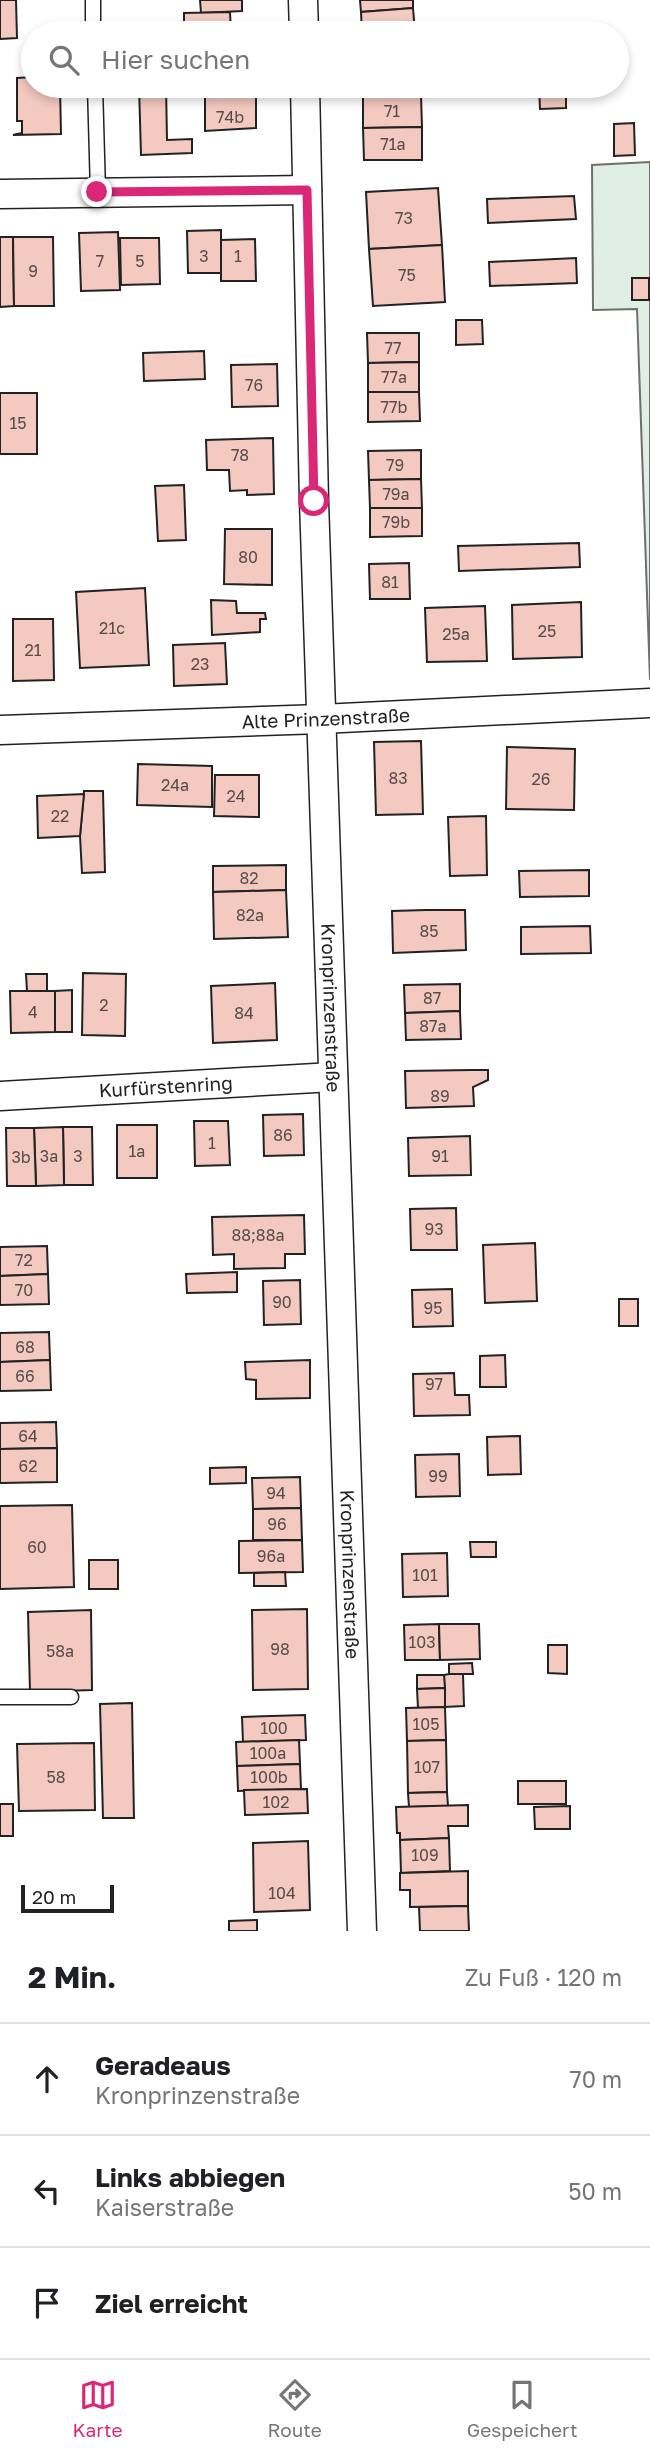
<!DOCTYPE html>
<html lang="de">
<head>
<meta charset="utf-8">
<style>
  body { margin:0; font-family:"Golos Text",sans-serif; background:#f6f6f6; color:#202124 }
  .scale { position:absolute; left:21px; bottom:18px; width:93px; box-sizing:border-box; padding-left:7px; border:4px solid #222; border-top:0; font-size:19px; line-height:24px; white-space:nowrap; color:#222; -webkit-text-stroke:5px #fff; paint-order:stroke }
  .stop { position:absolute; width:21px; height:21px; margin:-16px; border:5px solid #db2777; border-radius:50%; background:#fff }
  .stop.end { background:#db2777; border-color:#fff; box-shadow:0 2px 7px #0008 }
  .list { margin:0; padding:0; list-style:none }
  h2 { display:flex; justify-content:space-between; align-items:center; height:91px; margin:0; padding:0 28px; font-size:30px }
  h2 small { font-size:23px; font-weight:400; color:#757577 }
  .list li { display:grid; grid-template-columns:46px 1fr auto; gap:21px; align-items:center; box-sizing:border-box; height:112px; padding:0 28px; border-top:2px solid #e0e0e0 }
  .list b { display:block; font-size:26px; white-space:nowrap }
  .list p { margin:0; font-size:23px; white-space:nowrap; color:#757577 }
  .list em { font-size:23px; font-style:normal; color:#757577 }
  .icon { flex:none; width:38px; height:38px; fill:none; stroke:currentColor; stroke-width:2; stroke-linecap:round; stroke-linejoin:round }
  .map { position:relative; flex:none; width:650px; height:1931px; overflow:hidden }
  .search { position:absolute; background:#fff; box-shadow:0 4px 10px #0003; left:21px; right:21px; top:21px; height:77px; display:flex; align-items:center; gap:18px; box-sizing:border-box; padding:0 24px; border-radius:38px; color:#757577; font-size:26px }
  .sheet { height:427px; background:#fff }
  nav { display:flex; justify-content:space-around; align-items:center; box-sizing:border-box; height:98px; border-top:2px solid #e0e0e0; background:#fff; font-size:19px; color:#757577 }
  nav a { display:grid; justify-items:center; gap:4px }
  nav .on { color:#db2777 }
  .map>svg:first-child { display:block }
  .green { fill:#e0efe3; stroke:#6f6f6f; stroke-width:2 }
  .building { fill:#f3c9c0; stroke:#222; stroke-width:2 }
  .lines { fill:none; stroke-linecap:round; stroke-linejoin:round }
  .service-casing { stroke:#222; stroke-width:17 }
  .minor-casing { stroke:#222; stroke-width:31 }
  .service { stroke:#fff; stroke-width:14 }
  .minor { stroke:#fff; stroke-width:28 }
  .route { stroke:#db2777; stroke-width:9 }
  .labels { text-anchor:middle; stroke-width:5; stroke-linejoin:round; paint-order:stroke }
  .number-label { font-size:16px; fill:#564c4a }
  .street-label { font-size:19px; fill:#222; stroke:#fff }
</style>
</head>
<body>
<div class="map">
<svg width="650" height="1931" viewBox="0 0 650 1931">
  <rect width="100%" height="100%" fill="#fff"/>
  <polygon class="green" points="650,162 650,680 637,309 593,310 592,165"/>
  <g class="building">
    <polygon points="0,0 16,0 17,38 0,39"/>
    <polygon points="200,0 242,0 242,11 201,13"/>
    <polygon points="360,0 413,0 413,8 361,12"/>
    <polygon points="413,8 415,33 362,33 361,12"/>
    <polygon points="230,12 231,33 184,33 184,13"/>
    <polygon points="569,26 569,33 542,33 542,27"/>
    <polygon points="33,77 33,86 60,86 61,134 13,135 22,133 22,121 17,121 17,78"/>
    <polygon points="139,86 166,86 167,140 192,139 192,153 141,155"/>
    <polygon points="205,86 256,86 256,128 205,131"/>
    <polygon points="539,86 566,86 566,108 540,109"/>
    <polygon points="363,95 421,95 422,127 363,128"/>
    <polygon points="634,123 635,155 614,156 614,124"/>
    <polygon points="422,127 422,160 364,160 363,128"/>
    <polygon points="438,188 442,245 369,249 366,192"/>
    <polygon points="574,196 576,219 488,223 487,199"/>
    <polygon points="221,230 221,273 188,273 187,231"/>
    <polygon points="118,232 120,290 81,291 79,233"/>
    <polygon points="0,237 13,237 14,306 0,307"/>
    <polygon points="13,237 53,237 54,306 14,306"/>
    <polygon points="120,238 159,238 160,284 121,285"/>
    <polygon points="255,239 256,281 221,281 221,240"/>
    <polygon points="442,245 445,302 373,306 369,249"/>
    <polygon points="576,258 577,283 490,286 489,262"/>
    <rect x="632" y="278" width="17" height="22"/>
    <polygon points="456,320 482,320 483,344 456,345"/>
    <polygon points="367,333 419,333 419,362 368,363"/>
    <polygon points="204,351 205,379 144,381 143,353"/>
    <polygon points="419,362 419,392 368,392 368,363"/>
    <polygon points="277,364 278,406 232,407 231,365"/>
    <polygon points="368,392 419,392 420,421 368,422"/>
    <rect x="0" y="393" width="37" height="61"/>
    <polygon points="273,438 274,494 247,495 247,490 230,491 229,470 207,470 206,440"/>
    <polygon points="421,450 421,479 369,480 368,451"/>
    <polygon points="421,479 422,508 370,508 369,480"/>
    <polygon points="184,485 186,540 158,541 155,486"/>
    <polygon points="370,508 422,508 422,536 370,537"/>
    <polygon points="225,529 272,529 272,585 224,584"/>
    <polygon points="579,543 580,567 459,571 458,546"/>
    <polygon points="409,563 410,599 370,599 369,564"/>
    <polygon points="145,588 149,665 80,668 76,592"/>
    <polygon points="211,600 236,601 237,613 265,613 266,619 260,619 260,632 212,635"/>
    <polygon points="581,602 582,657 513,659 512,605"/>
    <polygon points="485,606 487,661 427,662 425,608"/>
    <polygon points="13,619 53,619 54,680 13,681"/>
    <polygon points="225,643 227,684 174,686 173,645"/>
    <polygon points="421,741 423,814 376,815 374,742"/>
    <polygon points="507,747 575,749 574,810 506,809"/>
    <polygon points="138,764 212,766 212,807 137,805"/>
    <polygon points="215,775 259,775 259,817 214,816"/>
    <polygon points="84,791 103,791 105,872 82,873 80,836"/>
    <polygon points="84,794 80,836 38,838 37,796"/>
    <polygon points="486,816 487,875 450,876 448,817"/>
    <polygon points="286,865 286,890 213,892 213,866"/>
    <polygon points="589,870 589,896 520,897 519,871"/>
    <polygon points="286,890 288,937 214,939 213,892"/>
    <polygon points="426,910 465,910 466,950 393,953 392,911"/>
    <polygon points="590,926 591,953 521,954 521,927"/>
    <polygon points="83,973 126,974 125,1036 82,1035"/>
    <polygon points="26,974 47,974 47,991 27,991"/>
    <polygon points="275,983 277,1040 213,1043 211,986"/>
    <polygon points="460,984 460,1011 405,1013 404,985"/>
    <polygon points="72,990 72,1032 55,1032 55,991"/>
    <polygon points="10,991 55,991 55,1032 11,1033"/>
    <polygon points="460,1011 461,1039 406,1040 405,1013"/>
    <polygon points="472,1070 488,1070 488,1080 473,1087 474,1106 406,1108 405,1071"/>
    <polygon points="303,1114 304,1155 264,1156 263,1115"/>
    <polygon points="194,1121 228,1121 230,1165 195,1166"/>
    <rect x="117" y="1125" width="40" height="53"/>
    <polygon points="63,1127 92,1127 93,1185 64,1185"/>
    <polygon points="63,1127 64,1185 36,1186 34,1128"/>
    <polygon points="6,1128 34,1128 36,1186 7,1186"/>
    <polygon points="470,1136 471,1175 409,1176 408,1138"/>
    <polygon points="456,1208 457,1250 411,1250 410,1209"/>
    <polygon points="304,1215 305,1254 285,1254 285,1268 234,1269 234,1254 213,1255 212,1217"/>
    <polygon points="535,1243 537,1301 485,1303 483,1245"/>
    <polygon points="47,1246 48,1274 0,1276 0,1247"/>
    <polygon points="237,1272 237,1292 187,1293 186,1274"/>
    <polygon points="48,1274 49,1304 0,1305 0,1276"/>
    <polygon points="300,1280 301,1324 264,1325 263,1281"/>
    <polygon points="452,1289 453,1326 413,1327 412,1290"/>
    <rect x="619" y="1299" width="19" height="27"/>
    <polygon points="49,1332 50,1360 0,1362 0,1333"/>
    <polygon points="505,1355 506,1387 480,1387 480,1356"/>
    <polygon points="50,1360 51,1390 0,1391 0,1362"/>
    <polygon points="310,1360 310,1398 256,1399 256,1380 246,1379 245,1362"/>
    <polygon points="454,1373 455,1395 469,1395 470,1415 414,1416 413,1374"/>
    <polygon points="56,1422 57,1448 0,1449 0,1423"/>
    <polygon points="520,1436 521,1474 488,1475 487,1437"/>
    <polygon points="57,1448 57,1482 0,1483 0,1449"/>
    <polygon points="459,1454 460,1496 416,1497 415,1455"/>
    <polygon points="246,1467 246,1483 210,1484 210,1468"/>
    <polygon points="300,1477 301,1508 253,1509 252,1478"/>
    <polygon points="72,1505 74,1587 0,1589 0,1506"/>
    <polygon points="301,1508 302,1540 253,1540 253,1509"/>
    <polygon points="302,1540 303,1572 239,1573 239,1541"/>
    <polygon points="470,1542 496,1542 496,1557 471,1557"/>
    <polygon points="447,1553 448,1596 403,1597 402,1554"/>
    <rect x="89" y="1560" width="29" height="29"/>
    <polygon points="285,1572 286,1586 254,1586 254,1573"/>
    <polygon points="307,1609 308,1689 253,1690 252,1610"/>
    <polygon points="91,1610 92,1690 30,1692 28,1612"/>
    <polygon points="439,1624 440,1660 405,1660 404,1625"/>
    <polygon points="439,1624 479,1624 480,1659 440,1660"/>
    <polygon points="548,1645 567,1645 567,1674 548,1673"/>
    <polygon points="472,1663 473,1674 449,1674 449,1664"/>
    <polygon points="449,1674 463,1674 464,1706 445,1707 444,1675"/>
    <polygon points="417,1675 444,1675 445,1688 417,1689"/>
    <polygon points="445,1688 445,1707 418,1708 417,1689"/>
    <polygon points="132,1703 134,1818 103,1818 100,1704"/>
    <polygon points="445,1707 446,1740 407,1741 406,1708"/>
    <polygon points="305,1715 306,1740 243,1742 242,1717"/>
    <polygon points="299,1740 300,1764 237,1766 236,1742"/>
    <polygon points="446,1740 447,1792 408,1793 407,1741"/>
    <polygon points="94,1743 95,1810 19,1811 17,1744"/>
    <polygon points="300,1764 301,1789 238,1791 237,1766"/>
    <rect x="518" y="1781" width="48" height="23"/>
    <polygon points="307,1789 308,1813 245,1815 244,1790"/>
    <polygon points="447,1792 448,1806 409,1807 408,1793"/>
    <rect x="0" y="1804" width="13" height="32"/>
    <polygon points="468,1805 468,1826 448,1826 449,1838 400,1840 400,1833 397,1833 396,1807"/>
    <polygon points="570,1806 570,1829 535,1829 534,1807"/>
    <polygon points="449,1838 450,1871 401,1873 400,1840"/>
    <polygon points="308,1841 310,1910 254,1912 253,1843"/>
    <polygon points="468,1871 468,1906 410,1907 410,1890 400,1890 400,1873"/>
    <polygon points="468,1906 469,1931 420,1931 419,1907"/>
    <polygon points="257,1920 257,1931 229,1931 229,1921"/>
  </g>
  <g class="lines">
    <defs>
      <g id="service">
        <polyline points="93,0 93,33"/>
        <polyline points="95,86 98,192"/>
        <polyline points="0,1697 71,1697"/>
      </g>
      <g id="minor">
        <polyline points="303,0 304,33"/>
        <path id="s1" d="M305,86L314,501L362,1931"/>
        <polyline points="0,194 307,190"/>
        <path id="s2" d="M0,730L321,719L650,703"/>
        <path id="s3" d="M0,1096L333,1077"/>
      </g>
    </defs>
    <use href="#service" class="service-casing"/>
    <use href="#minor" class="minor-casing"/>
    <use href="#service" class="service"/>
    <use href="#minor" class="minor"/>
  </g>
  <g class="lines">
    <polyline class="route" points="97,192 307,190 314,501"/>
  </g>
  <g class="labels">
    <g class="number-label">
      <text x="392" y="117">71</text>
      <text x="230" y="123">74b</text>
      <text x="393" y="150">71a</text>
      <text x="404" y="224">73</text>
      <text x="204" y="262">3</text>
      <text x="238" y="262">1</text>
      <text x="100" y="267">7</text>
      <text x="140" y="267">5</text>
      <text x="33" y="277">9</text>
      <text x="407" y="281">75</text>
      <text x="393" y="354">77</text>
      <text x="394" y="383">77a</text>
      <text x="254" y="391">76</text>
      <text x="394" y="413">77b</text>
      <text x="18" y="429">15</text>
      <text x="240" y="461">78</text>
      <text x="395" y="471">79</text>
      <text x="396" y="500">79a</text>
      <text x="396" y="528">79b</text>
      <text x="248" y="563">80</text>
      <text x="390" y="588">81</text>
      <text x="112" y="634">21c</text>
      <text x="547" y="637">25</text>
      <text x="456" y="640">25a</text>
      <text x="33" y="656">21</text>
      <text x="200" y="670">23</text>
      <text x="398" y="784">83</text>
      <text x="541" y="785">26</text>
      <text x="175" y="791">24a</text>
      <text x="236" y="802">24</text>
      <text x="60" y="822">22</text>
      <text x="249" y="884">82</text>
      <text x="250" y="921">82a</text>
      <text x="429" y="937">85</text>
      <text x="432" y="1004">87</text>
      <text x="104" y="1011">2</text>
      <text x="33" y="1018">4</text>
      <text x="244" y="1019">84</text>
      <text x="433" y="1032">87a</text>
      <text x="440" y="1102">89</text>
      <text x="283" y="1141">86</text>
      <text x="212" y="1149">1</text>
      <text x="137" y="1157">1a</text>
      <text x="49" y="1162">3a</text>
      <text x="78" y="1162">3</text>
      <text x="440" y="1162">91</text>
      <text x="21" y="1163">3b</text>
      <text x="434" y="1235">93</text>
      <text x="258" y="1241">88;88a</text>
      <text x="24" y="1266">72</text>
      <text x="24" y="1296">70</text>
      <text x="282" y="1308">90</text>
      <text x="433" y="1314">95</text>
      <text x="25" y="1353">68</text>
      <text x="25" y="1382">66</text>
      <text x="434" y="1390">97</text>
      <text x="28" y="1442">64</text>
      <text x="28" y="1472">62</text>
      <text x="438" y="1482">99</text>
      <text x="276" y="1499">94</text>
      <text x="277" y="1530">96</text>
      <text x="37" y="1553">60</text>
      <text x="271" y="1562">96a</text>
      <text x="425" y="1581">101</text>
      <text x="422" y="1648">103</text>
      <text x="280" y="1655">98</text>
      <text x="60" y="1657">58a</text>
      <text x="426" y="1730">105</text>
      <text x="274" y="1734">100</text>
      <text x="268" y="1759">100a</text>
      <text x="427" y="1773">107</text>
      <text x="56" y="1783">58</text>
      <text x="269" y="1783">100b</text>
      <text x="276" y="1808">102</text>
      <text x="425" y="1861">109</text>
      <text x="282" y="1899">104</text>
    </g>
    <g class="street-label">
      <text dy="7" stroke="none"><textPath href="#s2" startOffset="326">Alte Prinzenstraße</textPath></text>
      <text dy="7" stroke="none"><textPath href="#s1" startOffset="922">Kronprinzenstraße</textPath></text>
      <text dy="7" stroke="none"><textPath href="#s3" startOffset="166">Kurfürstenring</textPath></text>
      <text dy="7" stroke="none"><textPath href="#s1" startOffset="1489">Kronprinzenstraße</textPath></text>
    </g>
  </g>
</svg>
<div class="scale">20 m</div>
<div class="stop" style="left:314px;top:501px"></div>
<div class="stop end" style="left:97px;top:192px"></div>
<div class="search"><svg class="icon" aria-label="search" viewBox="0 0 24 24"><circle cx="10" cy="10" r="6"/><path d="M15 15l6 6"/></svg>Hier suchen</div>
</div>
<section class="sheet">
<h2>2 Min.<small>Zu Fuß · 120 m</small></h2>
<ul class="list">
<li><svg class="icon" aria-label="ahead" viewBox="0 0 24 24"><path d="M12 20V5M6 11l6-6 6 6"/></svg><div><b>Geradeaus</b><p>Kronprinzenstraße</p></div><em>70 m</em></li>
<li><svg class="icon" aria-label="left" viewBox="0 0 24 24"><path d="M17 20v-9H6M10 6l-5 5 5 5"/></svg><div><b>Links abbiegen</b><p>Kaiserstraße</p></div><em>50 m</em></li>
<li><svg class="icon" aria-label="arrive" viewBox="0 0 24 24"><path d="M6 21V4h12l-3 4 3 4H6"/></svg><div><b>Ziel erreicht</b></div></li>
</ul>
</section>
<nav>
<a class="on"><svg class="icon" aria-label="map" viewBox="0 0 24 24"><path d="M3 6l6-2 6 2 6-2v14l-6 2-6-2-6 2zM9 4v14M15 6v14"/></svg>Karte</a>
<a><svg class="icon" aria-label="directions" viewBox="0 0 24 24"><path d="M12 3l9 9-9 9-9-9zM9 14v-3h6M13 9l2 2-2 2"/></svg>Route</a>
<a><svg class="icon" aria-label="saved" viewBox="0 0 24 24"><path d="M7 4h10v16l-5-4-5 4z"/></svg>Gespeichert</a>
</nav>
</body>
</html>
